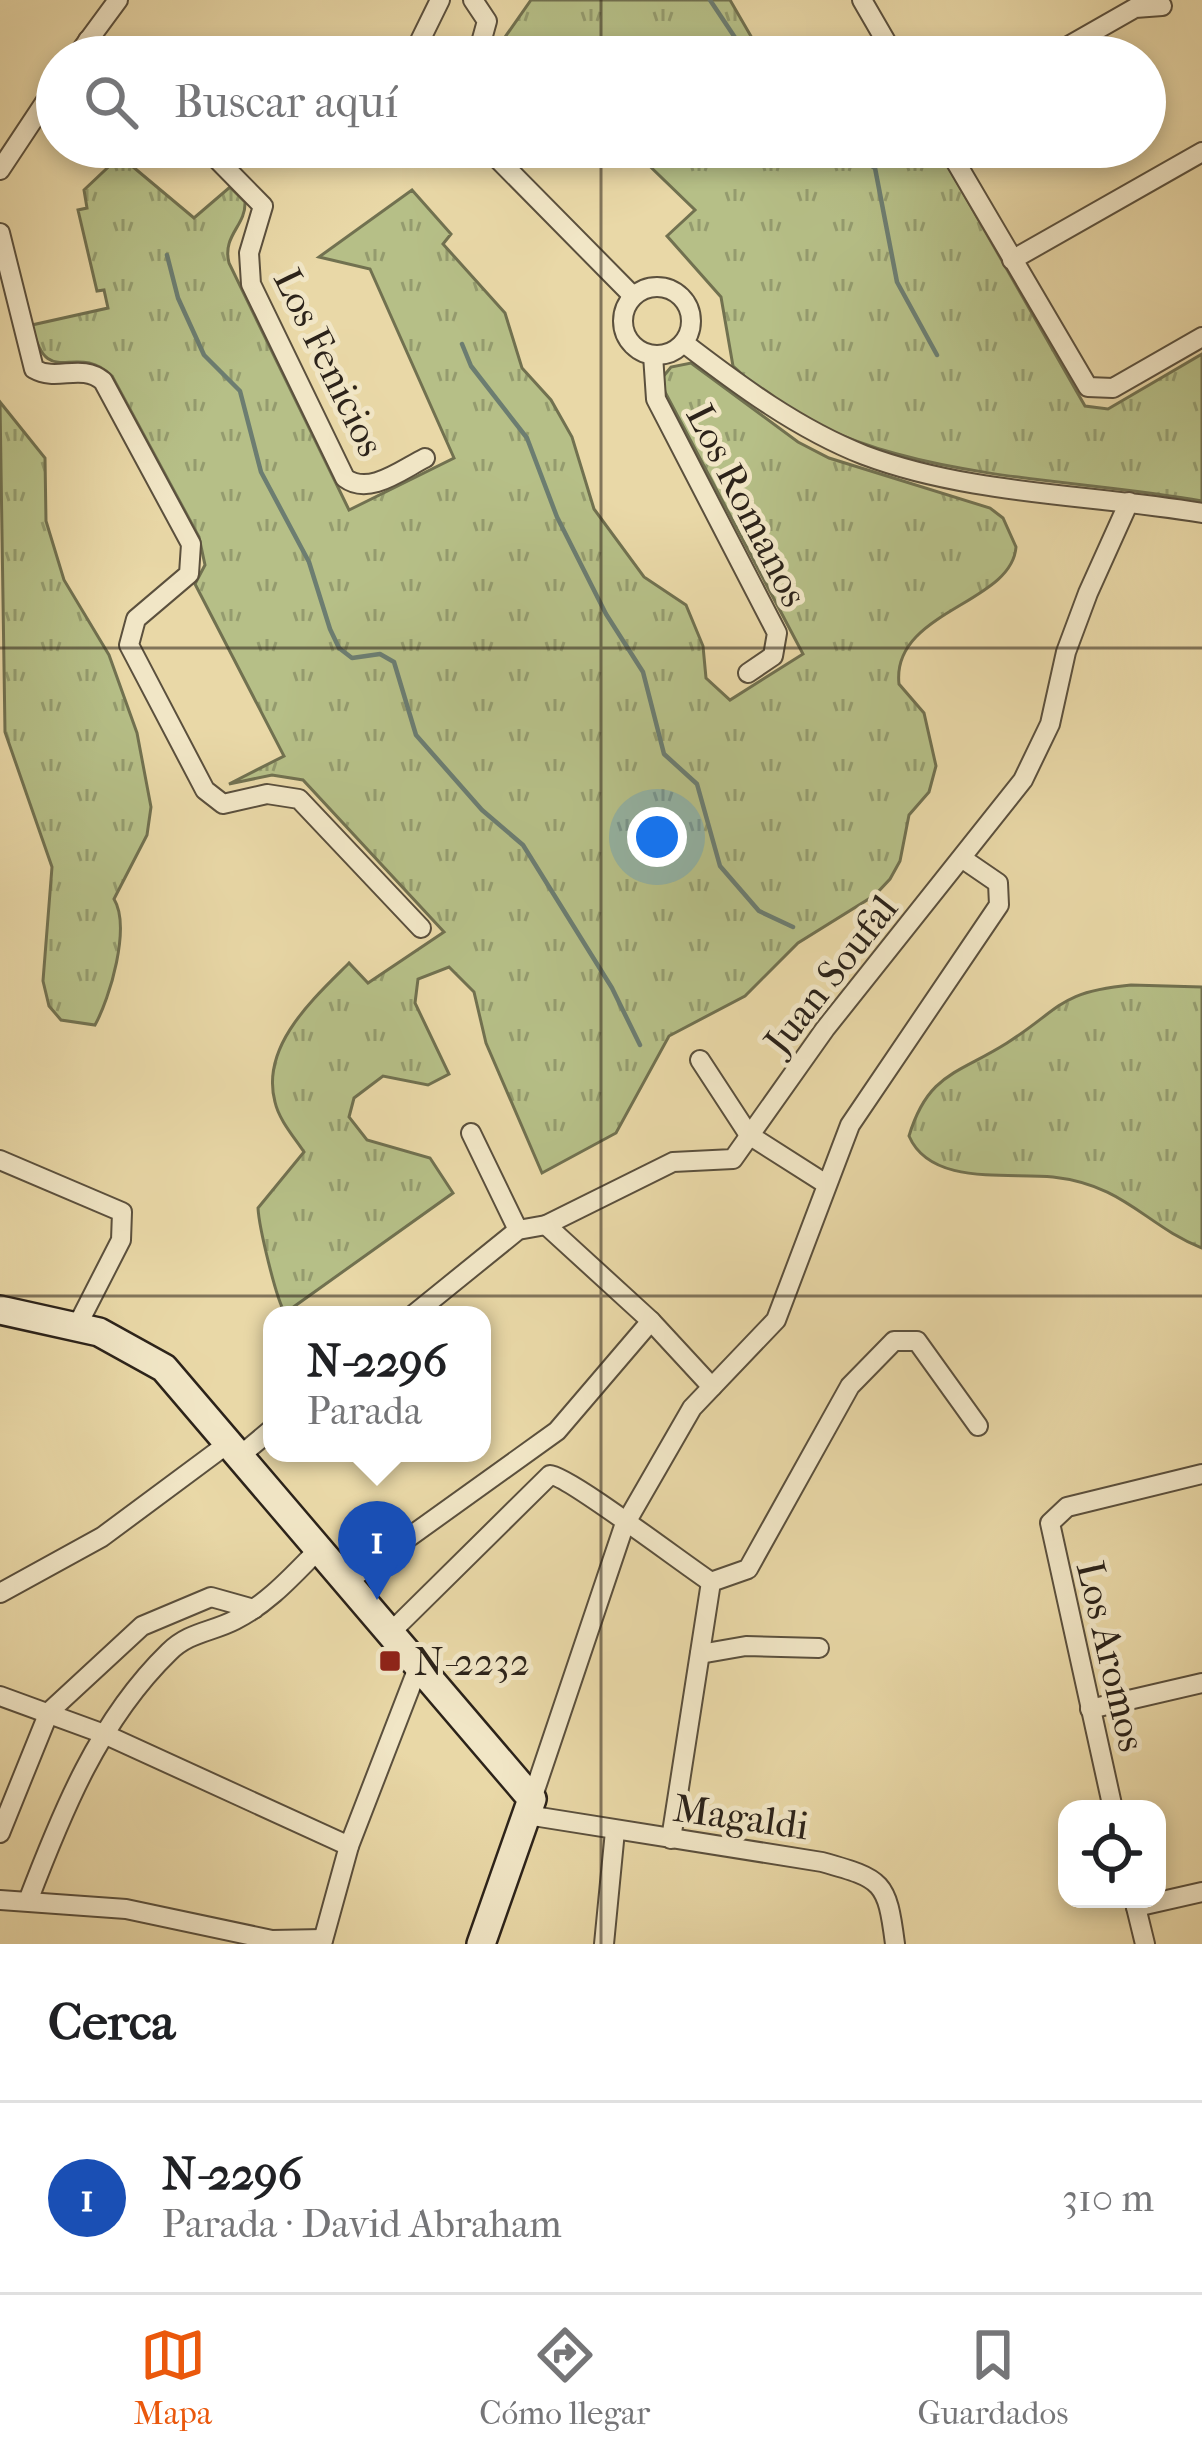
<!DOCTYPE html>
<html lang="es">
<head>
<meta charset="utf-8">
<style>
  body { margin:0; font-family:"IM FELL French Canon",serif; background:#f2f2f2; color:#202124 }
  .controls { position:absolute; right:36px; bottom:36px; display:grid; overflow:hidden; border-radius:24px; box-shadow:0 6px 18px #0003 }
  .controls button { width:108px; height:108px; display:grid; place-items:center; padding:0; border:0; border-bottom:3px solid #e0e0e0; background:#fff; color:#202124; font:60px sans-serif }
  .you { position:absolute; left:657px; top:837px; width:42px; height:42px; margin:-30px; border:9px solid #fff; border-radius:50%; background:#1a73e8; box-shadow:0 0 0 18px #1a73e833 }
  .badge { display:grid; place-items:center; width:78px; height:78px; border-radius:50%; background:#ea580c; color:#fff; font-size:39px; font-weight:700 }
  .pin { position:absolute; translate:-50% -99px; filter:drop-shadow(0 3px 6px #0008) }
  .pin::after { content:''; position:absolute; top:63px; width:42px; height:36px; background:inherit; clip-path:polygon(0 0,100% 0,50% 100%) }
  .popup { position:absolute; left:263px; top:1306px; width:228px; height:156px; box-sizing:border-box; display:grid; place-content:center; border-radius:24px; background:#fff; filter:drop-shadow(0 3px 9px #0005); font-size:39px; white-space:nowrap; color:#757577 }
  .popup b { font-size:45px; color:#202124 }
  .popup::after { content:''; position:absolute; left:50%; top:100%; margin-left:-24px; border:24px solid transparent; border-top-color:#fff }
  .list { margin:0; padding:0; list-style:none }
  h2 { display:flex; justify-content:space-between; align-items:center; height:156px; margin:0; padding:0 48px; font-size:51px }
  h2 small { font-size:39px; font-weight:400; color:#757577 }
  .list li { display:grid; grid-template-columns:78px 1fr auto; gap:36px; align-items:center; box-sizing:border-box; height:192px; padding:0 48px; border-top:3px solid #e0e0e0 }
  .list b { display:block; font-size:45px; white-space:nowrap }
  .list p { margin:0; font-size:39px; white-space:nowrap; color:#757577 }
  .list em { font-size:39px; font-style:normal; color:#757577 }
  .icon { flex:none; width:66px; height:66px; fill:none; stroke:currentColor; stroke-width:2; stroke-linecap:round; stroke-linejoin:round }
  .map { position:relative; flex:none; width:1202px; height:1944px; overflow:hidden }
  .search { position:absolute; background:#fff; box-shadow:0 6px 18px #0003; left:36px; right:36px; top:36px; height:132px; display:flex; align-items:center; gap:30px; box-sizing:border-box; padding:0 42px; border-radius:66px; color:#757577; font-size:45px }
  .sheet { height:348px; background:#fff }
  nav { display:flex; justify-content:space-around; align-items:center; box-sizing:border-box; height:168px; border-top:3px solid #e0e0e0; background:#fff; font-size:33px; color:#757577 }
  nav a { display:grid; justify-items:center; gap:6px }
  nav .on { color:#ea580c }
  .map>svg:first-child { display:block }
  .grass { fill:url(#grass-tufts); stroke:#717150; stroke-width:3 }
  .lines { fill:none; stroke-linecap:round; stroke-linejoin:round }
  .stream { stroke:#6c7d71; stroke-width:4.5 }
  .minor-casing { stroke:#5b503d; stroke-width:22 }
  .secondary-casing { stroke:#2c231a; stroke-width:32 }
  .minor { stroke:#f1e6c6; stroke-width:18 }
  .secondary { stroke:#f1e6c6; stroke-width:27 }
  .grid { fill:none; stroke:#2c231a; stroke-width:3; stroke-opacity:0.55 }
  .poi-dot { fill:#8f2418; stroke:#f1e6c6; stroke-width:4.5 }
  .labels { text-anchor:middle; stroke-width:10; stroke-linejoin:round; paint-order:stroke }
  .street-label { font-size:39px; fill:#2c231a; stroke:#f1e6c6 }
  .poi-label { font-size:39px; fill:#2c231a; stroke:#f1e6c6; text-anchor:start }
</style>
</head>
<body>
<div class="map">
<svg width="1202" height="1944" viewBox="0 0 1202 1944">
  <defs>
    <pattern id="grass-tufts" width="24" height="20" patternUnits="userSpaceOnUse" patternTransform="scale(3)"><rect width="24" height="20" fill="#b6bf87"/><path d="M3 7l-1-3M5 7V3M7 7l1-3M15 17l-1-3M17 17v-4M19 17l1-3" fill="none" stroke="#949b6e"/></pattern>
  </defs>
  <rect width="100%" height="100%" fill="#e9d8a7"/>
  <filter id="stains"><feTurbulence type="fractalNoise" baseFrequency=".00167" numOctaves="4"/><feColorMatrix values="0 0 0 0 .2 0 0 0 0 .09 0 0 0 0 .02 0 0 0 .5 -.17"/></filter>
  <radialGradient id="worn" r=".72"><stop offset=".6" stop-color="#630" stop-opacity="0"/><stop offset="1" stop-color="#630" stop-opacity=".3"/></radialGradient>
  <g class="grass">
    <polygon points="531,0 730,0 763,57 491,57"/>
    <path d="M630,147H937L1085,406L1108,409L1202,354V501C1048,473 854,484 733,366L721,297L667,236L695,210Z"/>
    <path d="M120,156L194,218L230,187L245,202C246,226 222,235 229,263L349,510L454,458L370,269L319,257L412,190L451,234L443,244L505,313L522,368L551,400L572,437L594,509L644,577L686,605L703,646L706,678L730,700L803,654L665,392L662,378L671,367L691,363L798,442L829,458L990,508L1003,518L1016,547C1012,604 891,611 899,684L924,713L936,766L929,792L909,815L900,861L890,879L875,895L798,943L745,996L669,1036L616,1133L542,1173L486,1043L474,992L449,967L418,979L415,1003L449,1074L428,1085L383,1076L354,1098L349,1117L367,1140L430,1158L453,1193L285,1313C276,1299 259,1227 258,1208L304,1152C294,1137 279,1120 275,1102C260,1046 314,998 349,963L368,983L444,932L303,780L272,775L229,784L284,756L195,584L205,565L199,537L112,376C74,340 47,393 32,325L108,308L104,290L97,291L78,210L87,208L84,190Z"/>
    <path d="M0,402L45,458L46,521L64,580L109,655L137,733L151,807L147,835L114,899C131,927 110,998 95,1025L61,1020L49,1006L43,981L52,867L5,732Z"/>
    <path d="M1131,985L1202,987V1248C1146,1226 1125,1185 1053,1177C1010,1172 931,1187 909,1136C928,1073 958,1074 1007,1043C1062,1008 1058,992 1131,985Z"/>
  </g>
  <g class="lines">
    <g class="stream">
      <polyline points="710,0 748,57"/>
      <polyline points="810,147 850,152 875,168 897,282 937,355"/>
      <polyline points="167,255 178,298 204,355 240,391 261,472 309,562 330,629 339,648 352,658 380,654 394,662 416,735 482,810 523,845 612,988 640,1045"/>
      <polyline points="462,344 471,366 527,438 557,517 606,614 643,672 664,754 697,784 720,866 759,911 793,927"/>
    </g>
    <defs>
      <g id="minor">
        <polyline points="473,0 487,21 477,57"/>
        <polyline points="862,0 895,57"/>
        <polyline points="88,40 107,57"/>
        <polyline points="76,57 118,0"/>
        <polyline points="412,57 440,0"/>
        <polyline points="1049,57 1135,8 1162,6"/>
        <path d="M205,147L263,206L249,253L251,284L345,478C369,496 401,470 425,458"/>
        <polyline points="486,147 633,296"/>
        <polyline points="947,147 1088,387 1113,388 1202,337"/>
        <polyline points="0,170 57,84"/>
        <path d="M0,233L34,369C57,382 81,363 103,381L191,544L189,574L136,619L129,645L205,790L223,804L267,794L299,799L421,928"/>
        <polyline points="1012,260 1202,152"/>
        <circle cx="657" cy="321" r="34"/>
        <path d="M684,343C740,386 798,429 864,455C970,495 1091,494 1202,513"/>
        <polyline points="653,355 656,399 777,633 773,656 748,673"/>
        <polyline points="700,1060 749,1135 826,1184"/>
        <polyline points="471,1133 518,1230"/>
        <polyline points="0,1160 122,1212 121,1240 77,1326"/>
        <polyline points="413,1315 518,1230 546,1225 673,1162 733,1159 825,1029 1023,780 1050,724 1066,652 1088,593 1129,502"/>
        <polyline points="651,1321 712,1387"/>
        <polyline points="241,1455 272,1429"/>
        <polyline points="348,1581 557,1431 651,1321 546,1225"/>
        <polyline points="0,1593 102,1537 230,1442"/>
        <path d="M391,1632L550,1475C567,1475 685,1565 711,1582"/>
        <polyline points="700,1654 746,1646 819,1648"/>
        <polyline points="0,1696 104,1734 349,1846"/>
        <polyline points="1090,1709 1202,1683"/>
        <polyline points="532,1799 624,1526 692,1408 776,1320 850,1125 999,905 998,883 963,859"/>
        <polyline points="1113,1809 1050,1523 1067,1507 1202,1474"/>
        <path d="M527,1815L822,1862C883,1879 887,1881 895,1944"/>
        <polyline points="0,1833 49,1712 142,1626 211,1597 254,1609"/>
        <polyline points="671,1839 711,1582 748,1569 850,1386 894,1341 917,1341 978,1426"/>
        <polyline points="1134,1899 1145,1944"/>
        <polyline points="0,1900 126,1909 272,1940 323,1939"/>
        <path d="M28,1901C62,1812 99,1720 169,1652C189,1632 212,1632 235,1620C269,1603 294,1574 320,1548"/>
        <polyline points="1136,1907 1202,1892"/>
        <polyline points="322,1944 349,1846 419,1665"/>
        <polyline points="604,1944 615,1831"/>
      </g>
      <polyline id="secondary" points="0,1310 99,1332 164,1368 532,1799 481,1944"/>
    </defs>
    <use href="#minor" class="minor-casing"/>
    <use href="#secondary" class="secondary-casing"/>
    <use href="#minor" class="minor"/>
    <use href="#secondary" class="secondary"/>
  </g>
  <path class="grid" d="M601,0V57M601,147V1944M0,648H1202M0,1296H1202"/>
  <rect class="poi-dot" x="378" y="1649" width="24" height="24" rx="6"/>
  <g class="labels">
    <g class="street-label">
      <text transform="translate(330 362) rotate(64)" y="14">Los Fenicios</text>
      <text transform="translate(748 505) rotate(63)" y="14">Los Romanos</text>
      <text transform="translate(830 974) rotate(-52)" y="14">Juan Soufal</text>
      <text transform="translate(1112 1656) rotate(77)" y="14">Los Aromos</text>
      <text transform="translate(741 1816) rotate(8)" y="14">Magaldi</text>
    </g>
    <g class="poi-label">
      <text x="414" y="1675">N-2232</text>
    </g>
  </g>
  <rect width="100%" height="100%" filter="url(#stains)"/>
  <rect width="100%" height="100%" fill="url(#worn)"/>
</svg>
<div class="controls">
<button><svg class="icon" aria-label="locate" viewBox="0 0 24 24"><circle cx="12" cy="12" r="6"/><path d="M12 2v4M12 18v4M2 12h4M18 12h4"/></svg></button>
</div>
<div class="you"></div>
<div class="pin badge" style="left:377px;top:1600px;background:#1a4fb4">1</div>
<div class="popup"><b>N-2296</b>Parada</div>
<div class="search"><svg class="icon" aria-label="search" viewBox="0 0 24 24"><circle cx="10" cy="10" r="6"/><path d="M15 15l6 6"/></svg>Buscar aquí</div>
</div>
<section class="sheet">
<h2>Cerca<small></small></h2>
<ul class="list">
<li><span class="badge" style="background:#1a4fb4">1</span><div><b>N-2296</b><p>Parada · David Abraham</p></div><em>310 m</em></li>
</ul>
</section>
<nav>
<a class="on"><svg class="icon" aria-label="map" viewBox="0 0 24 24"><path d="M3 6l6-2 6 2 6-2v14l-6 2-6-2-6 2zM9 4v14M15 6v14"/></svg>Mapa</a>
<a><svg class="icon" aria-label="directions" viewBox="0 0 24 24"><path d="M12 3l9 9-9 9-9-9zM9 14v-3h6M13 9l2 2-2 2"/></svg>Cómo llegar</a>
<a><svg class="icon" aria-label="saved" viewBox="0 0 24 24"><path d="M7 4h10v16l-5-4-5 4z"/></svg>Guardados</a>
</nav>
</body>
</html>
